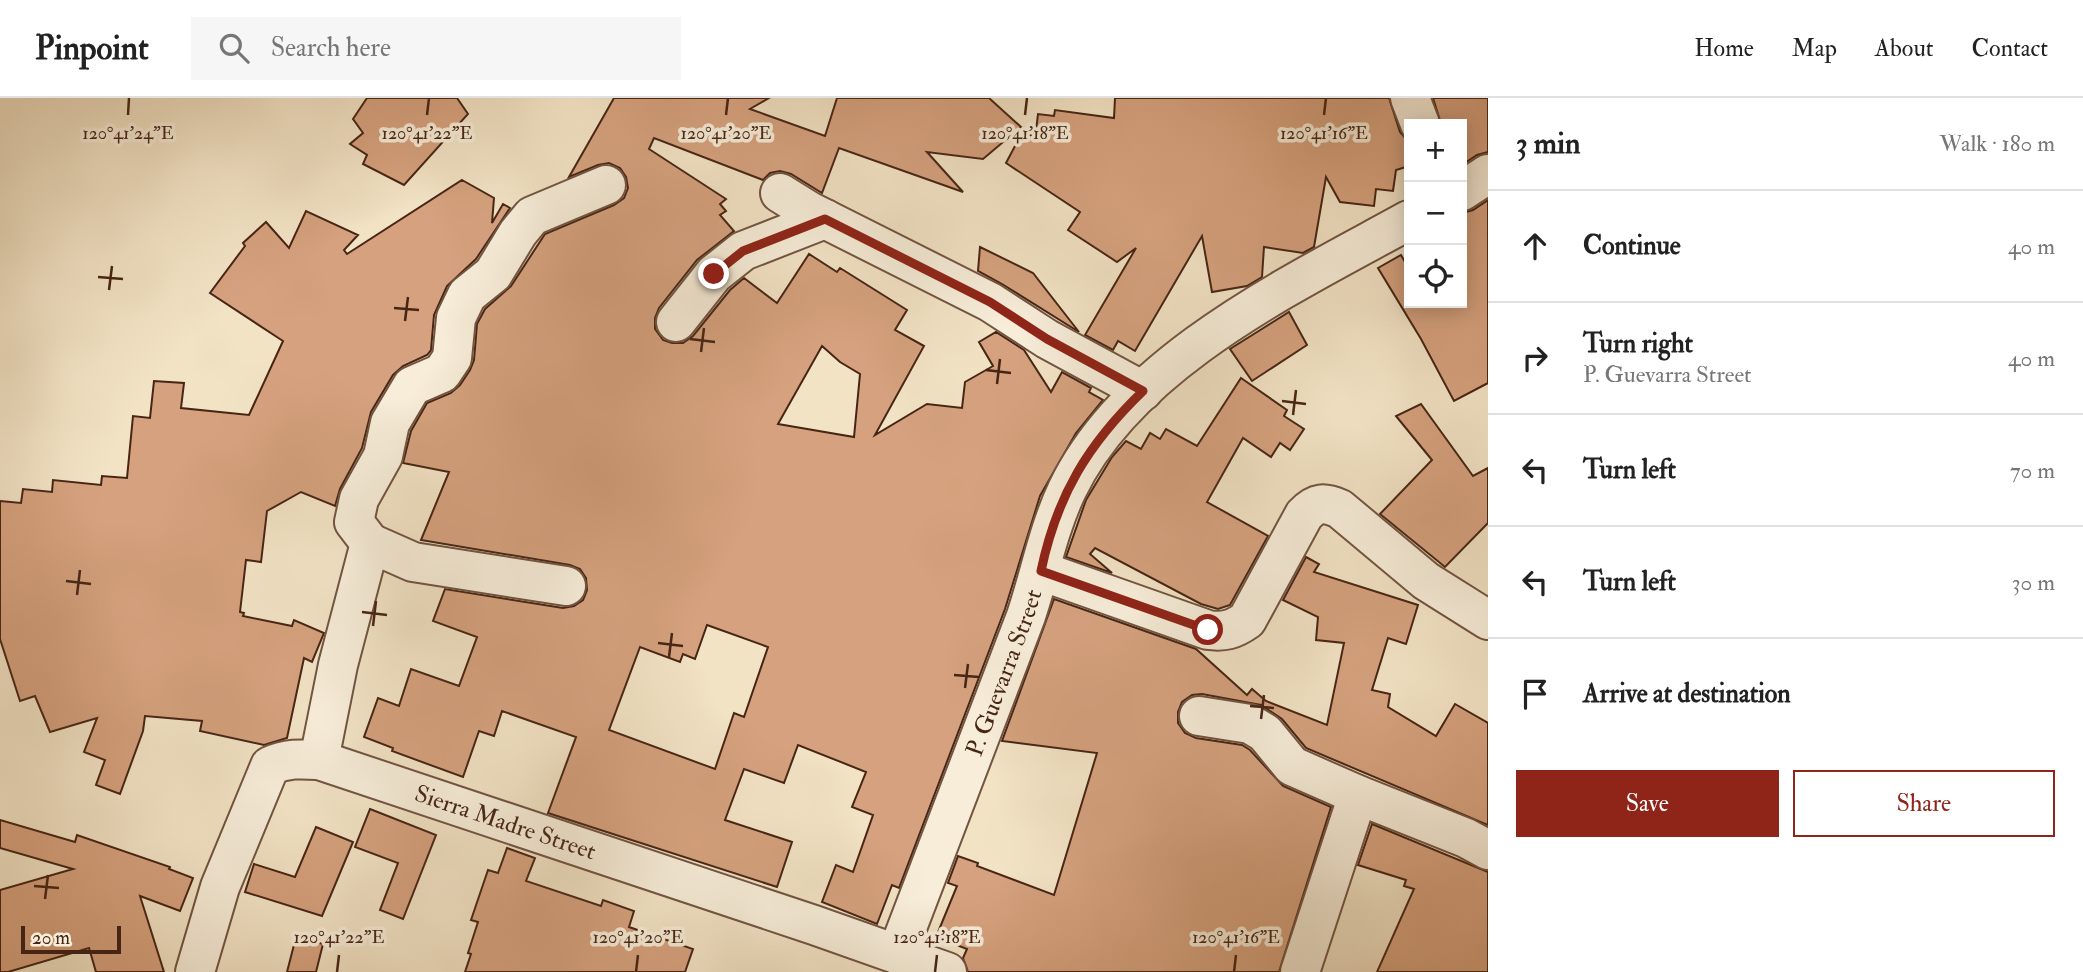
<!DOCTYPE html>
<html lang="en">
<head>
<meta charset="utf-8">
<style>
  body { margin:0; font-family:"IM FELL Double Pica",serif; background:#f6f6f6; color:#222 }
  .controls { position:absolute; right:21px; top:21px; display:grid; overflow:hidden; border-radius:0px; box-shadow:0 4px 18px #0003 }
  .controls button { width:63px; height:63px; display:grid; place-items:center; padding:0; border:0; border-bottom:2px solid #e0e0e0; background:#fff; color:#222; font:35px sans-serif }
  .scale { position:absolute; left:21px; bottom:18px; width:100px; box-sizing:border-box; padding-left:7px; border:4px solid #472515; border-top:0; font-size:19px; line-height:24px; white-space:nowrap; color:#472515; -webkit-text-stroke:5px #f7edd9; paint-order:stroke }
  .stop { position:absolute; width:21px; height:21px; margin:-16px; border:5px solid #8f2418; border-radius:50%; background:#fff }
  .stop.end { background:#8f2418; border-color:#fff; box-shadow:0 2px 7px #0008 }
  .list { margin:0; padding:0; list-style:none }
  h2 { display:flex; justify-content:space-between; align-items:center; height:91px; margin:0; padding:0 28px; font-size:30px }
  h2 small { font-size:23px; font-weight:400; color:#767676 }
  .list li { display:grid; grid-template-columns:46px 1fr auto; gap:21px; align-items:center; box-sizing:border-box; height:112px; padding:0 28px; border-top:2px solid #e0e0e0 }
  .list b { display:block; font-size:26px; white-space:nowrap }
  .list p { margin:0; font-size:23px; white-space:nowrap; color:#767676 }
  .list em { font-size:23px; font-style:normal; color:#767676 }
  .actions { display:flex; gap:14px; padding:21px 28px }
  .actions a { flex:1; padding:16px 0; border:2px solid #8f2418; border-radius:0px; text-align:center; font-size:24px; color:#8f2418 }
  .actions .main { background:#8f2418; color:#fff }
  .icon { flex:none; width:38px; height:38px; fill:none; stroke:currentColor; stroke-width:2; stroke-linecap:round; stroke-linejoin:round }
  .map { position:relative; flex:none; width:1488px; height:874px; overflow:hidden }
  header { display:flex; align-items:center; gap:42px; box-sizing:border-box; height:98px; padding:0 35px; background:#fff; border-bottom:2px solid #e0e0e0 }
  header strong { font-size:33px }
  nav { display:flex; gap:38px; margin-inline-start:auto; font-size:24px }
  .search { width:490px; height:63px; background:#f6f6f6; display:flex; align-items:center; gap:18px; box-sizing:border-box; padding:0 24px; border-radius:0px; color:#767676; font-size:26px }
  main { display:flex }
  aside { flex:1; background:#fff }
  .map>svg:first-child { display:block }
  .building { fill:#d5a17e; stroke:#472515; stroke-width:2; fill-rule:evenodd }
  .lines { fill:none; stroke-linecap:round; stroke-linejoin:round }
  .street-casing { stroke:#725441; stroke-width:42 }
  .street { stroke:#f7edd9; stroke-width:38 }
  .route { stroke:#8f2418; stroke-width:9 }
  .ticks { fill:none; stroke:#472515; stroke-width:2.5 }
  .labels { text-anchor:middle; stroke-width:7; stroke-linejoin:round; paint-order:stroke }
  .street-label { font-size:24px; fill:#472515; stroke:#f7edd9 }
  .ticks-label { font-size:18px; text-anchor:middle; fill:#472515; stroke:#f7edd9; stroke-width:7; stroke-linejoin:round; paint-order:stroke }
</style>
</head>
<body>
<header>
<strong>Pinpoint</strong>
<div class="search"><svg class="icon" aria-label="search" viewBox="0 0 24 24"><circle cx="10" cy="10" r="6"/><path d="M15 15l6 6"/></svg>Search here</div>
<nav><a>Home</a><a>Map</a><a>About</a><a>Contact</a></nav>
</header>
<main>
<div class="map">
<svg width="1488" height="874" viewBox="0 0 1488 874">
  <rect width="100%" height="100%" fill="#f2e3c5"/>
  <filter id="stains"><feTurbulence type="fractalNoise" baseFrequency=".00286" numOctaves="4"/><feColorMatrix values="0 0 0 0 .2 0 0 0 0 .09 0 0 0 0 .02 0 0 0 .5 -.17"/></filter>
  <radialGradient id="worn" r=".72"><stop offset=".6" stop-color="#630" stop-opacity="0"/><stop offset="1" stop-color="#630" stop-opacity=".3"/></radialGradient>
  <g class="building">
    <polygon points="367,0 457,0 468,16 404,87 363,66 367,57 350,46 363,35 353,21"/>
    <path d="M614,0H769L750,11L825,38L837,0H989L1021,29L983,61L927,54L963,94L839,50L822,95L791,76L780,73L770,75L763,82L654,40L649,51L726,101L720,106L726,113L720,117L734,133L697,162L659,210L655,220V231L663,242L672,245H683L693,238L730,192L744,180L777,205L809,156L837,174L840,170L907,212L895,232L924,248L875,337L927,306L962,310L965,284L993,268L979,244L996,234L1024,252L1051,294L1062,274L1091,290L1089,294L1103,302L1076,335L1040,398L1005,511L899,790L892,787L877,826L822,804L836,767L853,774L873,717L852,709L866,674L798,647L784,685L744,671L725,722L792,744L777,789L548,715L576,639L502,613L494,638L479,633L463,679L392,653L393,650L364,639L378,600L399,608L411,571L459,588L477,539L433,523L445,491L563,510L574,508L583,502L587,492L586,480L580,471L570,467L421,442L449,374L403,365L411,333L427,305L451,295L460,287L470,272L474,262L477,226L485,211L511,188L545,136L614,107L624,100L628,90L626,79L620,70L609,65L598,67L569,79ZM822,248L840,264L860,276L854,339L778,326ZM707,527L768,549L744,619L734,615L715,671L609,632L640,549L680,564L683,556L695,561Z"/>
    <polygon points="1115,0 1389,0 1400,34 1409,44 1409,68 1396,72 1393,93 1376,91 1374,108 1340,104 1326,79 1314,149 1303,155 1264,149 1262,179 1247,188 1212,194 1202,138 1135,253 1118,243 1113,252 1085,237 1136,150 1117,164 1068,132 1080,114 1006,65 1024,31 1035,41 1038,16 1054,18 1055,12 1114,20"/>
    <polygon points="1433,0 1488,0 1488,54 1477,57 1462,67 1462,26 1441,26"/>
    <polygon points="462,82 494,100 492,125 503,106 510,110 476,161 447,188 434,217 431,252 427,257 403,268 393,277 371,314 362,350 340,391 335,408 301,394 267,413 261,464 246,462 240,514 244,515 243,518 292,528 294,522 324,535 312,564 304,560 287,640 264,647 200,633 202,623 145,618 143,633 120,696 96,687 105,662 84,654 97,620 50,634 35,598 20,603 0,541 0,403 21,405 23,391 52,394 53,382 101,387 102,378 127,380 133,318 150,320 154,283 184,285 181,310 249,317 283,243 210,195 245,148 243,145 266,124 289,150 306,113 358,137 344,152 347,156"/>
    <polygon points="1488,102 1488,285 1454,303 1421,241 1378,170 1401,157 1409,171 1409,205 1462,205 1462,115 1473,112"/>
    <polygon points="980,149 1033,175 1079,234 1002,186 978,173"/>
    <polygon points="1289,214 1307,247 1252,283 1230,251"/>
    <polygon points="1241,280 1287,312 1284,318 1304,331 1290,352 1280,345 1271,359 1243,340 1207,404 1268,438 1230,507 1218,511 1201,506 1095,450 1090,456 1112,475 1066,459 1086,402 1112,359 1126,343 1141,351 1150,335 1160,341 1166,331 1197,348"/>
    <polygon points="1421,306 1473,378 1488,370 1488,425 1445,469 1380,416 1432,362 1396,318"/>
    <polygon points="1306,459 1319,466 1314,474 1418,507 1406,546 1388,540 1372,592 1390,596 1388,609 1436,638 1455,606 1488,625 1488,727 1306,650 1282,621 1261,607 1202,596 1192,597 1182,604 1178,614 1178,625 1185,635 1196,640 1242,647 1250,652 1283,688 1331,709 1279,874 968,874 963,860 967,851 936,839 957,788 948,785 958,758 978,765 977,768 1054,797 1097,655 1002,643 1054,501 1196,551 1247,597 1252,591 1266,603 1327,627 1344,545 1316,542 1318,519 1283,502"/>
    <polygon points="370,711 436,737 403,821 380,812 398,765 355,749"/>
    <polygon points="0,722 75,744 77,737 170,769 169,771 193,780 180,813 140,798 164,874 96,874 89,850 8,874 0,874 0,792 73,771 0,750"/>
    <polygon points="1372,726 1488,774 1488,874 1377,874 1414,791 1404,788 1406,782 1358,767"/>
    <polygon points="316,729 353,744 322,818 245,794 254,766 295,779"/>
    <polygon points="507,750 535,760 526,783 601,808 603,802 634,813 629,829 693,851 685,874 465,874 471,856 468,855 478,824 471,822 488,772 498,775"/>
    <polygon points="296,839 323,846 316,874 287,874"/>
  </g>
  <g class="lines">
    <defs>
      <g id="street">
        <polyline points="1410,0 1420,26"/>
        <polyline points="1462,93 1488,76"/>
        <polyline points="780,95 809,113 990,204 1047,241 1143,293"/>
        <polyline points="676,224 714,176 743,153 825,121"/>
        <polyline points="370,445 354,424 359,401 383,358 390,325 412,288 442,275 452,260 456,220 467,197 493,176 518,135 532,118 606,87"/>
        <path d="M1041,473L1208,532C1224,534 1233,532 1247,522L1304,417C1316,404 1324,404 1340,411L1426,483L1488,522"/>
        <polyline points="1199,618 1250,626 1265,635 1292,668 1358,697 1466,740 1488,752"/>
        <polyline points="319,662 338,567 370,445 413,464 566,488"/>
        <path id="s1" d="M897,856L1026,518C1040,476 1048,432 1067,392C1128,264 1291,187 1409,122"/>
        <path id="s2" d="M195,874L220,789L270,668C287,660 301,661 319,662L814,827L947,874"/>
        <polyline points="1300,874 1358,697"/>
      </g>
    </defs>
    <use href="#street" class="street-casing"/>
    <use href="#street" class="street"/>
  </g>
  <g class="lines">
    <path class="route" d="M714,176L743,153L825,121L990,204L1047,241L1143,293C1088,346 1057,397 1041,473L1208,532"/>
  </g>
  <path class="ticks" d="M128,17L129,0M427,17L429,0M726,17L728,0M1025,17L1027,0M1324,17L1326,0M98,179L123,181M109,192L112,168M394,210L419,212M405,223L408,199M690,241L715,244M701,254L704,230M986,272L1011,275M997,286L1000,261M1282,303L1306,306M1293,317L1296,292M66,483L91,486M77,497L80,472M362,514L387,517M373,528L376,503M658,545L683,548M669,559L672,535M954,577L979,579M965,590L968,566M1250,608L1274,610M1261,621L1264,597M34,788L59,790M45,801L48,777M337,874L339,857M636,874L638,857M935,874L937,857M1234,874L1236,857"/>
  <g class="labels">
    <g class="street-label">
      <text dy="8" stroke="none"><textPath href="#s1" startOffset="301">P. Guevarra Street</textPath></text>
      <text dy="8" stroke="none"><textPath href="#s2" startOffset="466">Sierra Madre Street</textPath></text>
    </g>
  </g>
  <g class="ticks-label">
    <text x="128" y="41">120°41'24"E</text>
    <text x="427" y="41">120°41'22"E</text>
    <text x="726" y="41">120°41'20"E</text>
    <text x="1025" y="41">120°41'18"E</text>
    <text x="1324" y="41">120°41'16"E</text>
    <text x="339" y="845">120°41'22"E</text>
    <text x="638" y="845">120°41'20"E</text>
    <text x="937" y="845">120°41'18"E</text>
    <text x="1236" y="845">120°41'16"E</text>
  </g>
  <rect width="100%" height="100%" filter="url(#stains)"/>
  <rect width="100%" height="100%" fill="url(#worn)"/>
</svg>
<div class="controls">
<button>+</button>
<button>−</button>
<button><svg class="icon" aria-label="locate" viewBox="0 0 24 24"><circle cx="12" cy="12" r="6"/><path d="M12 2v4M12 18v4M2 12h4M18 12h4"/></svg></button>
</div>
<div class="scale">20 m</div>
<div class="stop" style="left:1208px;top:532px"></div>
<div class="stop end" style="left:714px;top:176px"></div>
</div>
<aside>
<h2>3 min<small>Walk · 180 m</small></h2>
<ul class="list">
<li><svg class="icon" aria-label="ahead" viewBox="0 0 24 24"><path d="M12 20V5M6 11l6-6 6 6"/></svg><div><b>Continue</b></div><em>40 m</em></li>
<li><svg class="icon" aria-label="right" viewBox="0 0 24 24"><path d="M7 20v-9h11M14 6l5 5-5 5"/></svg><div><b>Turn right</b><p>P. Guevarra Street</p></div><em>40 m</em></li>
<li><svg class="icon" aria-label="left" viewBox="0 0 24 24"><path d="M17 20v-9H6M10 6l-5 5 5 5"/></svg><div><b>Turn left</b></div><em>70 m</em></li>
<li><svg class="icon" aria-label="left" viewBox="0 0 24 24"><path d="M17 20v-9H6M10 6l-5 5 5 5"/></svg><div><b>Turn left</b></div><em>30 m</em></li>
<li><svg class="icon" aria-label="arrive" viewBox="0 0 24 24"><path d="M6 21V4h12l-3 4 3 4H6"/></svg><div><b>Arrive at destination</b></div></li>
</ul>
<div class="actions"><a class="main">Save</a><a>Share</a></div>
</aside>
</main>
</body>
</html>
